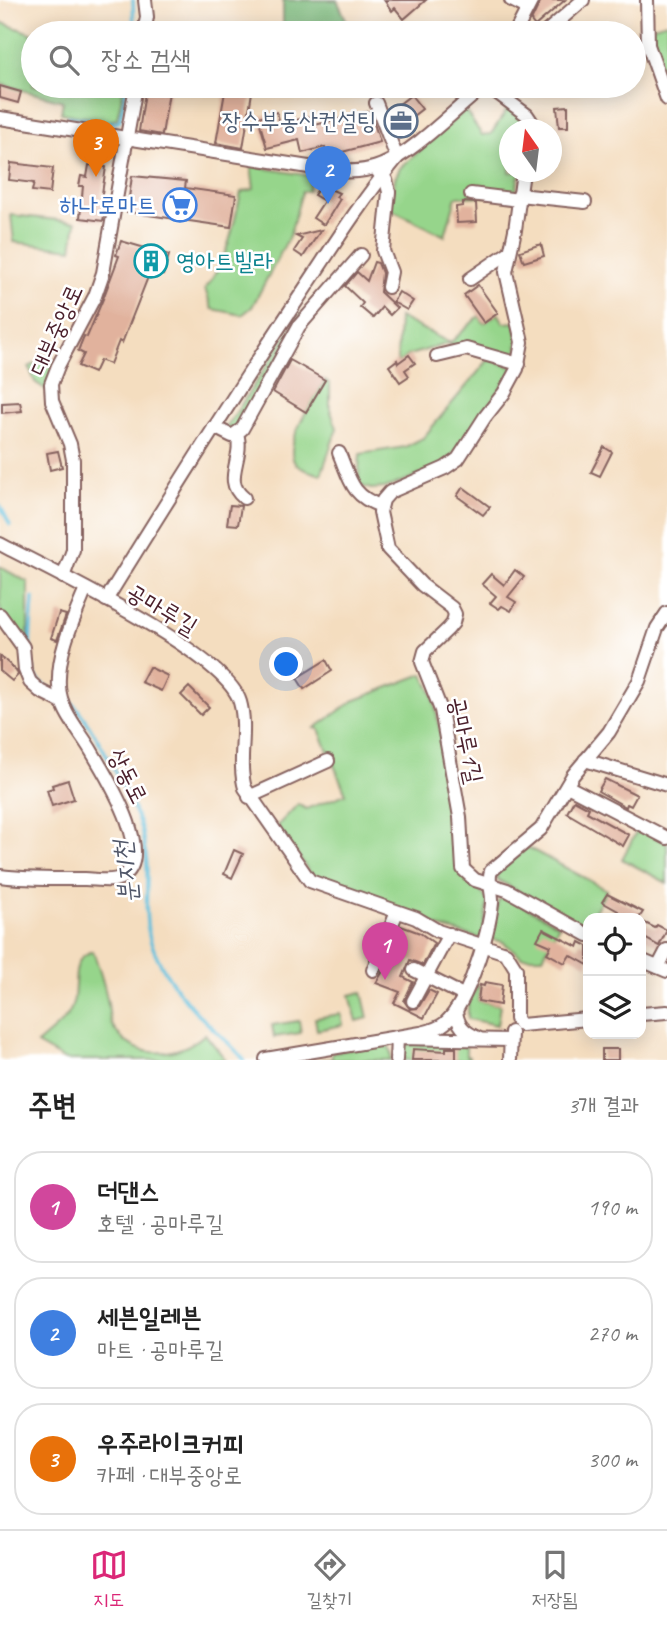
<!DOCTYPE html>
<html lang="ko">
<head>
<meta charset="utf-8">
<style>
  body { margin:0; font-family:Caveat,"Poor Story",sans-serif; background:#f2f2f2; color:#222 }
  .controls { position:absolute; right:21px; bottom:21px; display:grid; overflow:hidden; border-radius:14px; box-shadow:0 4px 18px #0003 }
  .controls button { width:63px; height:63px; display:grid; place-items:center; padding:0; border:0; border-bottom:2px solid #e0e0e0; background:#fff; color:#222; font:35px sans-serif }
  .compass { position:absolute; left:499px; top:119px; width:63px; height:63px; border-radius:50%; background:#fff; box-shadow:0 4px 18px #0003; rotate:346deg }
  .you { position:absolute; left:287px; top:665px; width:24px; height:24px; margin:-18px; border:5px solid #fff; border-radius:50%; background:#1a73e8; box-shadow:0 0 0 10px #1a73e833 }
  .badge { display:grid; place-items:center; width:46px; height:46px; border-radius:50%; background:#db2777; color:#fff; font-size:23px; font-weight:700 }
  .pin { position:absolute; translate:-50% -58px; filter:drop-shadow(0 2px 4px #0008) }
  .pin::after { content:''; position:absolute; top:37px; width:24px; height:21px; background:inherit; clip-path:polygon(0 0,100% 0,50% 100%) }
  .list { margin:0; padding:0; list-style:none }
  h2 { display:flex; justify-content:space-between; align-items:center; height:91px; margin:0; padding:0 28px; font-size:30px }
  h2 small { font-size:23px; font-weight:400; color:#767676 }
  .list li { display:grid; grid-template-columns:46px 1fr auto; gap:21px; align-items:center; box-sizing:border-box; height:112px; margin:0 14px 14px; padding:0 14px; border:2px solid #e0e0e0; border-radius:28px }
  .list b { display:block; font-size:26px; white-space:nowrap }
  .list p { margin:0; font-size:23px; white-space:nowrap; color:#767676 }
  .list em { font-size:23px; font-style:normal; color:#767676 }
  .icon { flex:none; width:38px; height:38px; fill:none; stroke:currentColor; stroke-width:2; stroke-linecap:round; stroke-linejoin:round }
  .map { position:relative; flex:none; width:667px; height:1060px; overflow:hidden }
  .search { position:absolute; background:#fff; box-shadow:0 4px 18px #0003; left:21px; right:21px; top:21px; height:77px; display:flex; align-items:center; gap:18px; box-sizing:border-box; padding:0 24px; border-radius:38px; color:#767676; font-size:26px }
  .sheet { height:469px; background:#fff }
  nav { display:flex; justify-content:space-around; align-items:center; box-sizing:border-box; height:98px; border-top:2px solid #e0e0e0; background:#fff; font-size:19px; color:#767676 }
  nav a { display:grid; justify-items:center; gap:4px }
  nav .on { color:#db2777 }
  .map>svg:first-child { display:block }
  .green { fill:#96d58b; stroke:#707a5b; stroke-width:2 }
  .forest { fill:#78b677; stroke:#616a51; stroke-width:2 }
  .lines { fill:none; stroke-linecap:round; stroke-linejoin:round }
  .stream { stroke:#5ebfdc; stroke-width:3.5 }
  .building { fill:#e1b29d }
  .minor-casing { stroke:#86625f; stroke-width:16 }
  .minor { stroke:#fff; stroke-width:12 }
  .labels { text-anchor:middle; stroke-width:5; stroke-linejoin:round; paint-order:stroke }
  .service-label { font-size:24px; fill:#4e5e75; stroke:#fff; text-anchor:end }
  .shop-label { font-size:24px; fill:#366cbe; stroke:#fff; text-anchor:end }
  .culture-label { font-size:24px; fill:#0d838f; stroke:#fff; text-anchor:start }
  .street-label { font-size:24px; fill:#4a1f2b; stroke:#fff }
  .water-label { font-size:26px; font-style:italic; fill:#515769; stroke:#fff }
</style>
</head>
<body>
<div class="map">
<svg width="667" height="1060" viewBox="0 0 667 1060">
  <rect width="100%" height="100%" fill="#fff"/>
  <filter id="ink" filterUnits="userSpaceOnUse"><feTurbulence type="fractalNoise" baseFrequency=".0143" numOctaves="2"/><feDisplacementMap in="SourceGraphic" scale="14" xChannelSelector="R" yChannelSelector="G"/><feConvolveMatrix kernelMatrix="1 2 1 2 8 2 1 2 1" color-interpolation-filters="sRGB"/></filter>
  <filter id="wash" filterUnits="userSpaceOnUse"><feTurbulence type="fractalNoise" baseFrequency=".00686" numOctaves="4" result="noise"/><feDisplacementMap in="SourceGraphic" scale="28" xChannelSelector="R" yChannelSelector="G"/><feGaussianBlur stdDeviation="1.57" result="paint"/><feColorMatrix in="noise" values="0 0 0 0 0 0 0 0 0 0 0 0 0 0 0 0 0 1.4 0 .05"/><feComposite in="paint" operator="in"/></filter>
  <g filter="url(#wash)">
    <rect width="100%" height="100%" fill="#f4ddbf"/>
    <g class="green">
      <polygon points="0,22 33,34 33,86 124,86 117,119 109,121 61,113 63,101 0,84"/>
      <polygon points="667,22 667,90 654,52 650,27"/>
      <polygon points="510,105 524,116 527,129 510,130 510,172 520,172 515,195 456,197 445,236 390,209 395,178 400,168 465,110 482,135 491,134"/>
      <path d="M251,166L311,176L308,191H302L290,235L252,307L242,315L212,309L205,289C227,261 234,226 241,192L254,189Z"/>
      <polygon points="11,215 76,222 72,249 14,242"/>
      <polygon points="301,313 304,314 239,424 232,430 226,428"/>
      <polygon points="498,313 504,323 515,322 518,341 516,358 452,347 450,343 409,355 398,363 397,361 399,317 450,343 479,316 484,323"/>
      <polygon points="489,359 515,368 446,465 385,488 371,489 358,485 360,454 405,447 423,438"/>
      <polygon points="41,361 57,361 48,391 35,382 29,367"/>
      <path d="M325,380L330,384V409L337,428L321,475C313,472 300,470 295,463C282,444 315,397 325,380Z"/>
      <polygon points="0,567 28,582 28,649 0,610"/>
      <polygon points="423,674 433,695 458,822 473,883 488,900 482,937 479,938 439,927 319,878 310,873 277,826 298,804 306,809 346,794 319,729 315,728 353,701"/>
      <polygon points="638,829 667,843 667,883 622,859"/>
      <polygon points="527,847 607,890 591,918 588,918 585,928 498,880 496,874"/>
      <polygon points="506,896 559,925 543,957 522,957 503,942 491,939 498,901"/>
      <path d="M93,951C99,968 105,986 108,1004C109,1011 109,1019 112,1025C131,1060 176,1060 205,1034L226,1060H65L37,1044C47,1035 62,1024 69,1013C82,992 65,959 93,951Z"/>
      <polygon points="478,985 480,985 478,1001 500,1005 497,1025 468,1019 468,1002"/>
      <polygon points="362,992 368,1018 357,1021 350,995"/>
      <polygon points="341,1014 343,1025 317,1030 315,1018"/>
      <polygon points="299,1021 301,1033 274,1037 272,1025"/>
      <polygon points="387,1044 391,1051 391,1060 319,1060 332,1059 332,1052"/>
      <polygon points="403,1044 466,1044 466,1056 469,1057 469,1060 403,1060"/>
    </g>
    <polygon class="forest" points="283,0 337,0 352,32 283,33"/>
    <g class="lines">
      <g class="stream">
        <polyline points="133,0 134,33"/>
        <polyline points="68,117 116,123 120,120 127,86"/>
        <polyline points="0,505 10,525"/>
        <path d="M33,598C32,621 27,650 34,673C37,682 47,687 55,691"/>
        <path d="M65,697C85,707 134,804 141,829C143,837 144,847 146,855C150,884 141,917 152,945C161,969 178,992 195,1011C211,1028 230,1042 244,1060"/>
      </g>
    </g>
    <g id="blocks">
      <g class="building">
        <polygon points="384,0 426,0 404,19 395,8 392,11"/>
        <polygon points="541,0 565,0 535,26 531,21"/>
        <polygon points="0,86 21,92 18,103 0,98"/>
        <polygon points="146,86 170,86 162,135 139,131"/>
        <polygon points="226,86 253,86 243,148 216,143"/>
        <polygon points="411,95 422,109 400,126 389,112"/>
        <polygon points="568,106 568,127 559,127 557,107"/>
        <polygon points="370,111 380,142 327,156 325,147 302,153 299,140 267,148 258,117 277,112 280,124 313,116 315,125"/>
        <polygon points="11,163 53,168 50,193 32,191 34,183 9,180"/>
        <polygon points="89,165 106,167 101,200 107,200 103,221 80,218 83,186 79,186 81,176 87,177"/>
        <polygon points="132,176 186,181 185,188 236,195 231,227 127,212"/>
        <polygon points="321,185 339,193 336,197 340,199 324,225 313,218 324,201 314,195"/>
        <polygon points="463,202 476,203 477,222 457,223 456,207 463,206"/>
        <polygon points="321,230 303,257 294,251 302,239 296,236"/>
        <polygon points="121,241 169,255 163,275 150,272 122,343 119,341 110,364 100,360 94,373 78,366 84,354 78,351 84,336 87,337 103,299 119,256 116,255"/>
        <polygon points="541,244 544,256 524,262 520,251"/>
        <polygon points="374,262 378,263 382,273 380,292 397,308 390,315 382,307 373,318 360,307 363,303 345,286 357,272 367,281"/>
        <polygon points="478,285 498,313 484,323 464,295"/>
        <polygon points="399,292 413,301 407,310 393,302"/>
        <polygon points="409,355 415,363 405,370 409,376 400,382 389,366 397,360 398,363"/>
        <polygon points="290,360 325,380 306,412 273,392"/>
        <polygon points="20,402 22,411 2,413 2,403"/>
        <polygon points="604,447 612,452 600,476 591,472"/>
        <polygon points="58,451 62,467 50,470 47,453"/>
        <polygon points="463,487 490,507 483,515 457,496"/>
        <polygon points="230,505 241,506 238,525 227,524"/>
        <polygon points="515,570 524,577 508,597 516,602 511,611 502,606 499,609 490,603 496,596 482,584 491,574 504,585"/>
        <polygon points="59,613 66,615 57,640 51,638"/>
        <polygon points="0,656 16,670 18,675 12,681 0,671"/>
        <polygon points="326,660 332,671 304,689 297,678"/>
        <polygon points="149,667 168,676 161,691 141,682"/>
        <polygon points="189,687 209,707 201,715 181,695"/>
        <polygon points="605,779 637,795 631,806 627,804 626,807 598,791"/>
        <polygon points="68,780 74,799 52,806 47,790 53,788 52,785"/>
        <polygon points="574,800 589,808 587,812 629,835 623,846 567,813"/>
        <polygon points="234,850 243,854 232,878 224,874"/>
        <polygon points="607,894 643,912 639,918 624,918 617,914 618,911 602,902"/>
        <polygon points="641,921 655,928 657,925 667,930 659,946 641,936"/>
        <polygon points="401,926 420,933 434,943 423,965 410,960 403,977 413,982 404,1001 410,1009 418,1008 429,990 437,994 424,1018 394,1003 400,992 376,983 383,971"/>
        <polygon points="543,929 578,947 580,942 588,946 588,965 570,955 565,963 547,953 551,946 537,940"/>
        <polygon points="485,982 502,985 500,1005 478,1001 480,985 484,986"/>
        <polygon points="446,1048 456,1048 456,1060 412,1060 413,1049 446,1051"/>
        <rect x="602" y="1049" width="16" height="11"/>
      </g>
    </g>
  </g>
  <g filter="url(#ink)">
    <use href="#blocks" fill-opacity="0" stroke="#86625f" stroke-width="2"/>
    <g class="lines">
      <defs>
        <g id="minor">
          <polyline points="511,0 527,8"/>
          <polyline points="647,0 648,45 667,99"/>
          <polyline points="144,33 147,17 145,0"/>
          <polyline points="515,33 532,0"/>
          <polyline points="545,33 583,0"/>
          <polyline points="488,86 527,115 531,121 531,130"/>
          <path d="M0,118L334,171C350,172 366,172 382,165C413,153 456,109 484,86"/>
          <polyline points="378,172 386,180 389,192 383,251 391,272 388,287"/>
          <polyline points="523,172 515,230 506,272 522,342 517,369 504,393 485,417 458,459 445,468 390,492 383,500 380,512 388,549 422,585 452,608 455,614 453,623 448,629 425,651 422,662 441,710 460,817 463,869 475,880 507,890 588,935"/>
          <polyline points="471,194 519,200"/>
          <polyline points="519,195 585,202"/>
          <polyline points="470,279 508,253"/>
          <polyline points="437,356 466,349 519,364"/>
          <polyline points="214,427 232,436 242,429 299,326 361,255"/>
          <path d="M237,434C245,458 221,480 244,498"/>
          <path d="M339,453C350,479 351,496 381,506"/>
          <path d="M0,544C49,570 226,653 240,702C248,730 237,761 245,788L310,881L416,918L438,931L506,953L516,969V1019L521,1025L588,1019"/>
          <polyline points="63,577 73,550 73,460 70,444 52,401 51,384 58,366 95,296 103,273 136,86"/>
          <path d="M106,600C166,503 227,406 290,311C325,259 357,206 397,158L376,103"/>
          <polyline points="0,615 23,647 25,670 30,682 40,691 62,702"/>
          <polyline points="585,760 667,785"/>
          <polyline points="567,786 667,838"/>
          <polyline points="249,797 328,761"/>
          <path d="M0,876C29,880 56,879 85,879C96,879 112,883 122,877C157,855 106,776 92,752C80,731 60,711 59,686C57,653 74,618 86,589"/>
          <polyline points="641,960 667,971"/>
          <polyline points="658,967 667,950"/>
          <polyline points="373,970 397,912"/>
          <polyline points="414,970 463,995"/>
          <polyline points="413,1001 449,934"/>
          <path d="M456,1010C457,1025 464,1032 478,1038"/>
          <polyline points="641,1014 667,1012"/>
          <path d="M266,1059L421,1033C429,1031 438,1029 445,1023C468,1004 489,932 492,903C493,892 487,881 491,871L541,829L573,775L609,732L639,681L657,628L667,613"/>
          <polyline points="396,1060 397,1038 510,1040"/>
          <polyline points="510,1060 511,1032"/>
        </g>
      </defs>
      <use href="#minor" class="minor-casing"/>
      <use href="#minor" class="minor"/>
    </g>
  </g>
  <defs>
    <symbol id="office-ring" viewBox="-11 -11 22 22"><circle r="9.5" fill="#fff" stroke="#5c6f8a" stroke-width="1.5"/><path d="M-6-3h4V-5.5h4V-3h4V5H-6ZM-1-4.5V-3h2v-1.5ZM-6 0V1H6V0Z" fill="#5c6f8a"/></symbol>
    <symbol id="supermarket-ring" viewBox="-11 -11 22 22"><circle r="9.5" fill="#fff" stroke="#3f7fe0" stroke-width="1.5"/><path d="M-6-5.5h2.5l.6 2H6L4.5 2H-2.5L-4.4-4H-6ZM-1.5 3.2a1.3 1.3 0 1 0 .1 0ZM3 3.2a1.3 1.3 0 1 0 .1 0Z" fill="#3f7fe0"/></symbol>
    <symbol id="building-ring" viewBox="-11 -11 22 22"><circle r="9.5" fill="#fff" stroke="#0f9aa8" stroke-width="1.5"/><path d="M-4-6H4V6H1V3H-1V6H-4ZM-2.5-4.3h1.7v1.8h-1.7ZM.8-4.3h1.7v1.8H.8ZM-2.5-1h1.7V.8h-1.7ZM.8-1h1.7V.8H.8Z" fill="#0f9aa8"/></symbol>
  </defs>
  <g fill-rule="evenodd">
    <use href="#office-ring" x="382" y="102" width="38" height="38"/>
    <use href="#supermarket-ring" x="161" y="186" width="38" height="38"/>
    <use href="#building-ring" x="132" y="242" width="38" height="38"/>
  </g>
  <g class="labels">
    <g class="service-label">
      <text x="376" y="129">장수부동산컨설팅</text>
    </g>
    <g class="shop-label">
      <text x="156" y="213">하나로마트</text>
    </g>
    <g class="culture-label">
      <text x="176" y="269">영아트빌라</text>
    </g>
    <g class="street-label">
      <text transform="translate(56 330) rotate(-66)" y="8">대부중앙로</text>
      <text transform="translate(162 609) rotate(31)" y="8">공마루길</text>
      <text transform="translate(466 740) rotate(78)" y="8">공마루1길</text>
      <text transform="translate(128 776) rotate(63)" y="8">상동로</text>
    </g>
    <g class="water-label">
      <text transform="translate(125 872) rotate(-96)" y="9">분지천</text>
    </g>
  </g>
</svg>
<div class="controls">
<button><svg class="icon" aria-label="locate" viewBox="0 0 24 24"><circle cx="12" cy="12" r="6"/><path d="M12 2v4M12 18v4M2 12h4M18 12h4"/></svg></button>
<button><svg class="icon" aria-label="layers" viewBox="0 0 24 24"><path d="M12 4l9 5-9 5-9-5zM3 14l9 5 9-5"/></svg></button>
</div>
<svg class="compass" viewBox="-18 -18 36 36"><path d="M0-13l5 13h-10z" fill="#e53935"/><path d="M0 13l5-13h-10z" fill="#767676"/></svg>
<div class="you"></div>
<div class="pin badge" style="left:385px;top:980px;background:#d1479c">1</div>
<div class="pin badge" style="left:328px;top:204px;background:#3f7fe0">2</div>
<div class="pin badge" style="left:96px;top:177px;background:#e8710a">3</div>
<div class="search"><svg class="icon" aria-label="search" viewBox="0 0 24 24"><circle cx="10" cy="10" r="6"/><path d="M15 15l6 6"/></svg>장소 검색</div>
</div>
<section class="sheet">
<h2>주변<small>3개 결과</small></h2>
<ul class="list">
<li><span class="badge" style="background:#d1479c">1</span><div><b>더댄스</b><p>호텔 · 공마루길</p></div><em>190 m</em></li>
<li><span class="badge" style="background:#3f7fe0">2</span><div><b>세븐일레븐</b><p>마트 · 공마루길</p></div><em>270 m</em></li>
<li><span class="badge" style="background:#e8710a">3</span><div><b>우주라이크커피</b><p>카페 · 대부중앙로</p></div><em>300 m</em></li>
</ul>
</section>
<nav>
<a class="on"><svg class="icon" aria-label="map" viewBox="0 0 24 24"><path d="M3 6l6-2 6 2 6-2v14l-6 2-6-2-6 2zM9 4v14M15 6v14"/></svg>지도</a>
<a><svg class="icon" aria-label="directions" viewBox="0 0 24 24"><path d="M12 3l9 9-9 9-9-9zM9 14v-3h6M13 9l2 2-2 2"/></svg>길찾기</a>
<a><svg class="icon" aria-label="saved" viewBox="0 0 24 24"><path d="M7 4h10v16l-5-4-5 4z"/></svg>저장됨</a>
</nav>
</body>
</html>
